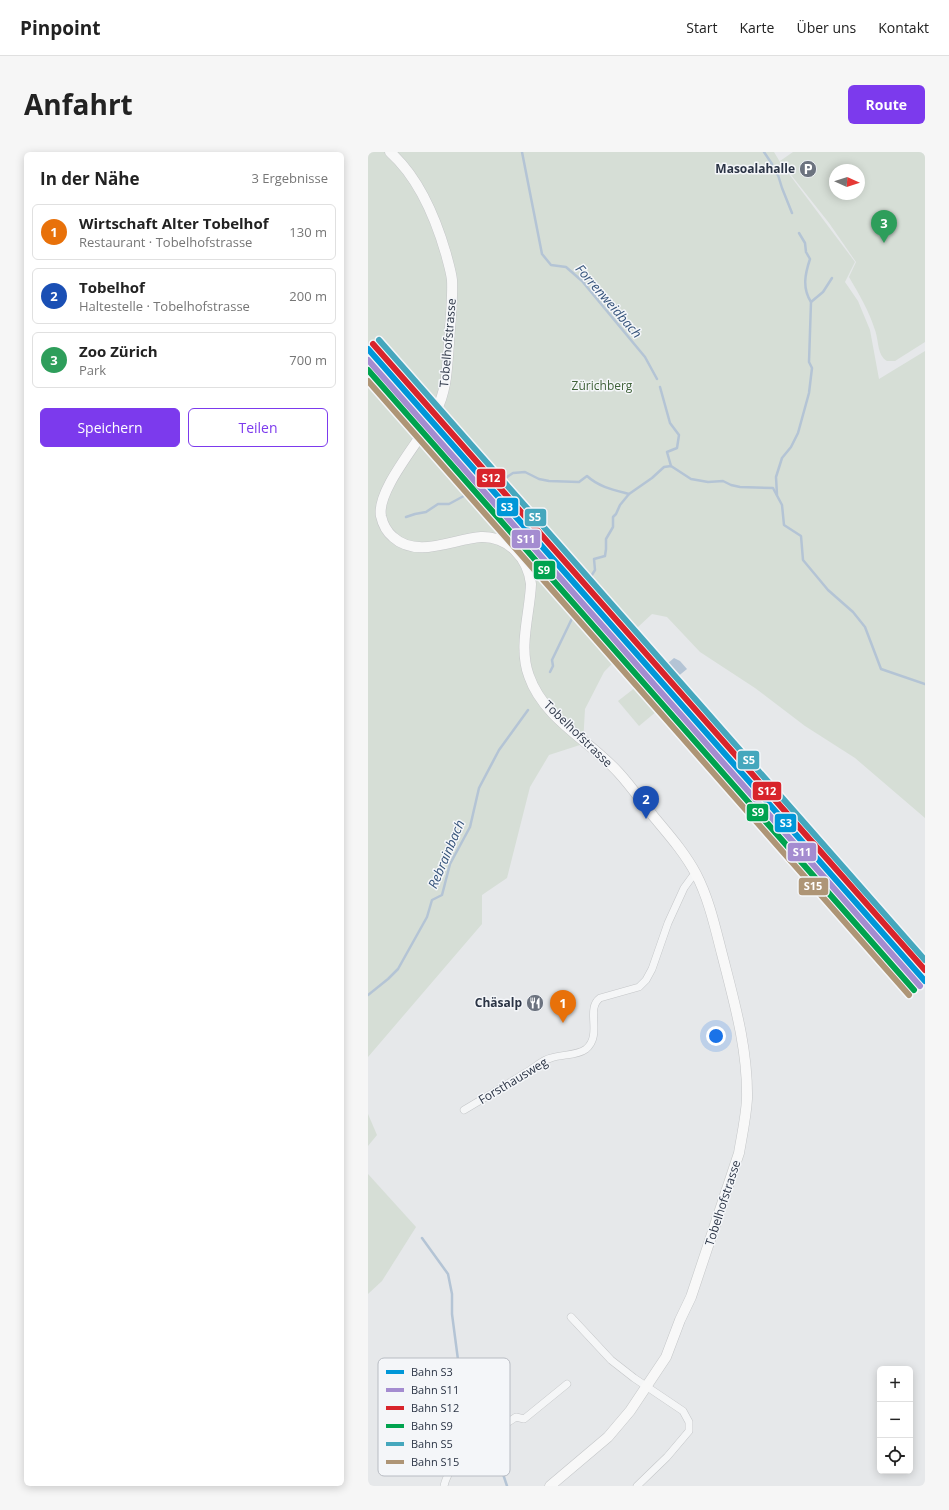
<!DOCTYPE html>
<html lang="de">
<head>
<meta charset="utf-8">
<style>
  body { margin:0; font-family:"Open Sans",sans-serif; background:#f6f6f6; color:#222 }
  .controls { position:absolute; right:12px; bottom:12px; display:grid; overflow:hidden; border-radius:6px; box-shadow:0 2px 10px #0003 }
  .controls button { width:36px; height:36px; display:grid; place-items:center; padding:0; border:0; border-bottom:1px solid #e0e0e0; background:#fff; color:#222; font:20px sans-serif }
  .compass { position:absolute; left:461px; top:12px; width:36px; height:36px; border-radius:50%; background:#fff; box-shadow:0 2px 10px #0003; rotate:93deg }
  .you { position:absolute; left:348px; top:884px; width:14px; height:14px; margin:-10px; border:3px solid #fff; border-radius:50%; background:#1a73e8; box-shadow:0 0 0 6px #1a73e833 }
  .badge { display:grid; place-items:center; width:26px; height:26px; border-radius:50%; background:#7c3aed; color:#fff; font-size:13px; font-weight:700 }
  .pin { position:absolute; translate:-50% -33px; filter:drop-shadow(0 1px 2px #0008) }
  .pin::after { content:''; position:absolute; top:21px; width:14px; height:12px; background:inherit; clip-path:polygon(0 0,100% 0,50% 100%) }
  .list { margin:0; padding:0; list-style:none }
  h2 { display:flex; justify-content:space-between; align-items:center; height:52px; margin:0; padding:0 16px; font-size:17px }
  h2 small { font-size:13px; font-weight:400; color:#767676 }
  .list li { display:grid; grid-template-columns:26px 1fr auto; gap:12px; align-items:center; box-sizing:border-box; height:56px; margin:0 8px 8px; padding:0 8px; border:1px solid #e0e0e0; border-radius:6px }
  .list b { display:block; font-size:15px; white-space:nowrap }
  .list p { margin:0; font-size:13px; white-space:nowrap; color:#767676 }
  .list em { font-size:13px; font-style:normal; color:#767676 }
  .actions { display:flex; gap:8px; padding:12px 16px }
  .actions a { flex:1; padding:9px 0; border:1px solid #7c3aed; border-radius:6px; text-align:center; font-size:14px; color:#7c3aed }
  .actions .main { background:#7c3aed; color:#fff }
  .icon { flex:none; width:22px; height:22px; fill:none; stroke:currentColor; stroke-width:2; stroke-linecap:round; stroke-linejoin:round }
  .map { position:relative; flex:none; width:557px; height:1334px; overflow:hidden; border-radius:6px }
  header { display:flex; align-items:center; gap:24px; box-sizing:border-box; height:56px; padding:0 20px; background:#fff; border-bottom:1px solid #e0e0e0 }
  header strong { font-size:19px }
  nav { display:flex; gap:22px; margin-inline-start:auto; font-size:14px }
  .intro { display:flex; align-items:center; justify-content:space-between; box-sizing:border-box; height:96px; padding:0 24px }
  h1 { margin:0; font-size:28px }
  .button { padding:10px 18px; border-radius:6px; background:#7c3aed; color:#fff; font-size:14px; font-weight:700 }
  main { display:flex; gap:24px; padding:0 24px }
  aside { flex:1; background:#fff; border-radius:6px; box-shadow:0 2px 10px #0003 }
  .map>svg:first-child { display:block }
  .green { fill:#d6ded6; fill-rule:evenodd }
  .water { fill:#b4c4d5 }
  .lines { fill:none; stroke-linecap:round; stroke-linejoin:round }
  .stream { stroke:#b4c4d5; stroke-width:2.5 }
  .street-casing { stroke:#c4c6c8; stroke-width:8 }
  .secondary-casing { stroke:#c4c6c8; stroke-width:11 }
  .street { stroke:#f5f6f7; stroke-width:7 }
  .secondary { stroke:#f8f8f8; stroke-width:10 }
  .rail-1-casing { stroke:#f4f6f9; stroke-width:9 }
  .rail-2-casing { stroke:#f4f6f9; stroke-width:9 }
  .rail-3-casing { stroke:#f4f6f9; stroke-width:9 }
  .rail-4-casing { stroke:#f4f6f9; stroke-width:9 }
  .rail-5-casing { stroke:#f4f6f9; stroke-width:9 }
  .rail-6-casing { stroke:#f4f6f9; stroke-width:9 }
  .rail-1 { stroke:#0097d8; stroke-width:6 }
  .rail-2 { stroke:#a48cd0; stroke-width:6 }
  .rail-3 { stroke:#d8242b; stroke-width:6 }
  .rail-4 { stroke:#00a34f; stroke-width:6 }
  .rail-5 { stroke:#45a7bd; stroke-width:6 }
  .rail-6 { stroke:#ae9576; stroke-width:6 }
  .labels { text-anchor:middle; stroke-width:3; stroke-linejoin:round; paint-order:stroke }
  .poi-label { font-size:12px; font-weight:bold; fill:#2b3445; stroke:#f4f6f9; text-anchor:end }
  .street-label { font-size:12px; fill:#2b3445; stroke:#f4f6f9 }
  .park-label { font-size:12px; fill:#3f6138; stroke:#f4f6f9 }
  .water-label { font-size:13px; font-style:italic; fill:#34527a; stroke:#f4f6f9 }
  .key { fill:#f4f6f9; stroke:#b8bcc3; stroke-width:1 }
  .key-label { font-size:11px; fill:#2b3445 }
  .line-badge { stroke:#f4f6f9; stroke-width:1.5 }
  .badge-label { font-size:11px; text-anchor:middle; font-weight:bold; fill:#fff }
</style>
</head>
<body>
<header>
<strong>Pinpoint</strong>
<nav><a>Start</a><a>Karte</a><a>Über uns</a><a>Kontakt</a></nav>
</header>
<div class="intro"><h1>Anfahrt</h1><a class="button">Route</a></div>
<main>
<aside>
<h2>In der Nähe<small>3 Ergebnisse</small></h2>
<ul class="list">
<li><span class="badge" style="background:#e8710a">1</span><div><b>Wirtschaft Alter Tobelhof</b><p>Restaurant · Tobelhofstrasse</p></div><em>130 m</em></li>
<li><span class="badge" style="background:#1a4fb4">2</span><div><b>Tobelhof</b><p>Haltestelle · Tobelhofstrasse</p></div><em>200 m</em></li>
<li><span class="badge" style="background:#2e9e5b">3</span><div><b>Zoo Zürich</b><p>Park</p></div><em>700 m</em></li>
</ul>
<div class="actions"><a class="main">Speichern</a><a>Teilen</a></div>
</aside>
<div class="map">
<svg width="557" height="1334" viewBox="0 0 557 1334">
  <rect width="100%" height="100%" fill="#e6e8ea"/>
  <g class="green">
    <polygon points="0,0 406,0 412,10 487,110 477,130 490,149 502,178 511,227 557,199 557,666 487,606 437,574 387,536 332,500 299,465 284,462 270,475 264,491 236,520 217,557 215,592 181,603 162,635 139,726 114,743 114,772 0,905"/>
    <path d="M425,0H557V190L527,209H519C509,203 511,189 507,178C501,159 491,142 481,125L488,110L461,71L412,9ZM467,18H491V42H467Z"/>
    <polygon points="268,535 289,559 271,574 250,549"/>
    <polygon points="0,962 9,983 0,994"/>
    <polygon points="0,1022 48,1075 14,1129 0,1142"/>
  </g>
  <polygon class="water" points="306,506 312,509 319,517 308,526 299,515 299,512"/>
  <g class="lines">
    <g class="stream">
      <polyline points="154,0 174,102 183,113 198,115 214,129 277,205 289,227"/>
      <polyline points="396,0 404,12 404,17 410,23 414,36 424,61"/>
      <polyline points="443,150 455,140 464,126"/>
      <polyline points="292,235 302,271 311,283 309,296 299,300 303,314"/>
      <path d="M409,343L408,325L414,306L423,295L430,281L441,241L444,216L441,210L443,150C434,136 437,122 442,107L438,100L437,91L431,81"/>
      <path d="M38,365L47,362L58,360L70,352H81L118,332L127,333L145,321L157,320L171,327L181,329L211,330L219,324C231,335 246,338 261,342"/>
      <polyline points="182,520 185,514 184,508 210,454 219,438 222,426 227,418 226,407 237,404 238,397 238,387 245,375 245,365 248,362 252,353 261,342 284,326 296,315 303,314 323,327 340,330 355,329 363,333 372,335 405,336 414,353 416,373 433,384 435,408 460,438 485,460 497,475 513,517 557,532"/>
      <polyline points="0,843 20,827 30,817 59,765 64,748 74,743 82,712 102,675 111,636 131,598 160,558"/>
      <polyline points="54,1086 80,1122 84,1142 84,1162 92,1223 103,1239 98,1248 119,1277"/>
      <polyline points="124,1289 139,1334"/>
    </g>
    <defs>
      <g id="street">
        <path d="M96,958C116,946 137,934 157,921C165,917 174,908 183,906C194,902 209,904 218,897C235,883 217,857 232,846L271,835L278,828L284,817L300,771L316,736L324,725L328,722"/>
        <polyline points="203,1165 243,1208 266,1226 315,1259 321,1270 321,1279 299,1305 269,1334"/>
        <path d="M76,1334C82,1305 124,1281 148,1265L156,1267L199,1232"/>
      </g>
      <path id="secondary" d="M22,0C51,26 67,64 78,102C80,110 83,119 84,128C85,149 82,171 81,191C79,215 79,238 68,259C55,286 8,337 13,364C15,373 19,380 25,385C49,407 85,387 113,385C140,384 160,406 163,432C162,461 150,495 161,524C176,567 221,588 250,620C263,634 274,650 286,665C301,683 317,701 328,722C341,747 347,775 354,802C366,849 380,897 379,947C378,965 374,983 371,1001L323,1145L312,1168L298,1205L262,1259L240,1285L182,1334"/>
    </defs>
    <use href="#street" class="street-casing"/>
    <use href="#secondary" class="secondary-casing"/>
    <use href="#street" class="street"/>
    <use href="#secondary" class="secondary"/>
    <defs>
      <polyline id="rail-1" points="0,197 557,829"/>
      <polyline id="rail-2" points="0,208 552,834"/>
      <polyline id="rail-3" points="5,192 557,818"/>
      <polyline id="rail-4" points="0,218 546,838"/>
      <polyline id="rail-5" points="11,188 557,808"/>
      <polyline id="rail-6" points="0,229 541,843"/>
    </defs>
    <use href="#rail-1" class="rail-1-casing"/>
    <use href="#rail-2" class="rail-2-casing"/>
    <use href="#rail-3" class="rail-3-casing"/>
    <use href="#rail-4" class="rail-4-casing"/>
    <use href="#rail-5" class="rail-5-casing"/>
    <use href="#rail-6" class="rail-6-casing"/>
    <use href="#rail-1" class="rail-1"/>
    <use href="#rail-2" class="rail-2"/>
    <use href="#rail-3" class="rail-3"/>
    <use href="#rail-4" class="rail-4"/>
    <use href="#rail-5" class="rail-5"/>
    <use href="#rail-6" class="rail-6"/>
  </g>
  <defs>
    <symbol id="parking-disc" viewBox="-11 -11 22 22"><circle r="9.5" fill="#6c737f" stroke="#f4f6f9"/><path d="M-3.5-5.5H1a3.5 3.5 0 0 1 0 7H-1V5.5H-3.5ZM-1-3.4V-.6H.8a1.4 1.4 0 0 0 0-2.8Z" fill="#fff"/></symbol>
    <symbol id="restaurant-disc" viewBox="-11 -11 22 22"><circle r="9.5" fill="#6c737f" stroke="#f4f6f9"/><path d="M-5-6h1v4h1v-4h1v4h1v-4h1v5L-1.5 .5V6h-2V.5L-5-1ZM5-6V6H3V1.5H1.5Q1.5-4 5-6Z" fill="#fff"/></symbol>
  </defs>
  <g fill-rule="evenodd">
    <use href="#parking-disc" x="430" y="7" width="20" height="20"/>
    <use href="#restaurant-disc" x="157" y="841" width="20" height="20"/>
  </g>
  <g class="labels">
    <g class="poi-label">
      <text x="427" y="21">Masoalahalle</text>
      <text x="154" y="855">Chäsalp</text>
    </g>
    <g class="street-label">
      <text transform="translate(80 191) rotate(-85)" y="4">Tobelhofstrasse</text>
      <text transform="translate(210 582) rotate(44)" y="4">Tobelhofstrasse</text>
      <text transform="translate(145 929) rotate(-31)" y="4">Forsthausweg</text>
      <text transform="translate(355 1051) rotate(-72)" y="4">Tobelhofstrasse</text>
    </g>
    <g class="park-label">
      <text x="234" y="238">Zürichberg</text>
    </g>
    <g class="water-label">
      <text transform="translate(241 149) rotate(49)" y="5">Forrenweidbach</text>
      <text transform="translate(78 702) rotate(-67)" y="5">Rebrainbach</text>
    </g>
  </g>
  <rect x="10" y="1206" width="132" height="118" rx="6" class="key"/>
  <rect x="18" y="1218" width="18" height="4" fill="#0097d8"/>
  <rect x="18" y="1236" width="18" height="4" fill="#a48cd0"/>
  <rect x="18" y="1254" width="18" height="4" fill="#d8242b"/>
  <rect x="18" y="1272" width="18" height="4" fill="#00a34f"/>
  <rect x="18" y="1290" width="18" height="4" fill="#45a7bd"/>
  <rect x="18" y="1308" width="18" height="4" fill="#ae9576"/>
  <g class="key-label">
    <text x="43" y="1224">Bahn S3</text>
    <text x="43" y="1242">Bahn S11</text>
    <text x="43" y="1260">Bahn S12</text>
    <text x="43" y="1278">Bahn S9</text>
    <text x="43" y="1296">Bahn S5</text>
    <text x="43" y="1314">Bahn S15</text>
  </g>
  <g class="line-badge">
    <rect x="108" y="316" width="30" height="20" rx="4" fill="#d8242b"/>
    <rect x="128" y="345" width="23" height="20" rx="4" fill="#0097d8"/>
    <rect x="156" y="356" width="23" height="19" rx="4" fill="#45a7bd"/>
    <rect x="143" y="377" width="30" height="20" rx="4" fill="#a48cd0"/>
    <rect x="165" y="408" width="23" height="20" rx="4" fill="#00a34f"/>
    <rect x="369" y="598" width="23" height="20" rx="4" fill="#45a7bd"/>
    <rect x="384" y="629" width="30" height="20" rx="4" fill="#d8242b"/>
    <rect x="378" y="651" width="23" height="19" rx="4" fill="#00a34f"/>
    <rect x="406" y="661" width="23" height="20" rx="4" fill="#0097d8"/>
    <rect x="419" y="690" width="30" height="20" rx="4" fill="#a48cd0"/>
    <rect x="430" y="725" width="31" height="19" rx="4" fill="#ae9576"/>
  </g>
  <g class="badge-label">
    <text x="123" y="330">S12</text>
    <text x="139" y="359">S3</text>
    <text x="167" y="369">S5</text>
    <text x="158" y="391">S11</text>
    <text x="176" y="422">S9</text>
    <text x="381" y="612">S5</text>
    <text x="399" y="643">S12</text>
    <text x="390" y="664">S9</text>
    <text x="418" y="675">S3</text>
    <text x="434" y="704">S11</text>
    <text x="445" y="738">S15</text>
  </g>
</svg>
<div class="controls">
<button>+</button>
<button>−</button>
<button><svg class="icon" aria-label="locate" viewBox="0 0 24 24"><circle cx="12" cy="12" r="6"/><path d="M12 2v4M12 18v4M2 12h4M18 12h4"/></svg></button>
</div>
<svg class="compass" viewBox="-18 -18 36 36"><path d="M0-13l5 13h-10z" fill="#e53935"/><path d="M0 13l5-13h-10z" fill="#767676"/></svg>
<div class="you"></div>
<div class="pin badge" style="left:195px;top:871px;background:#e8710a">1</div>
<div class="pin badge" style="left:278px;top:667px;background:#1a4fb4">2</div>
<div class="pin badge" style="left:516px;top:91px;background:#2e9e5b">3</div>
</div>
</main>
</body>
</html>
